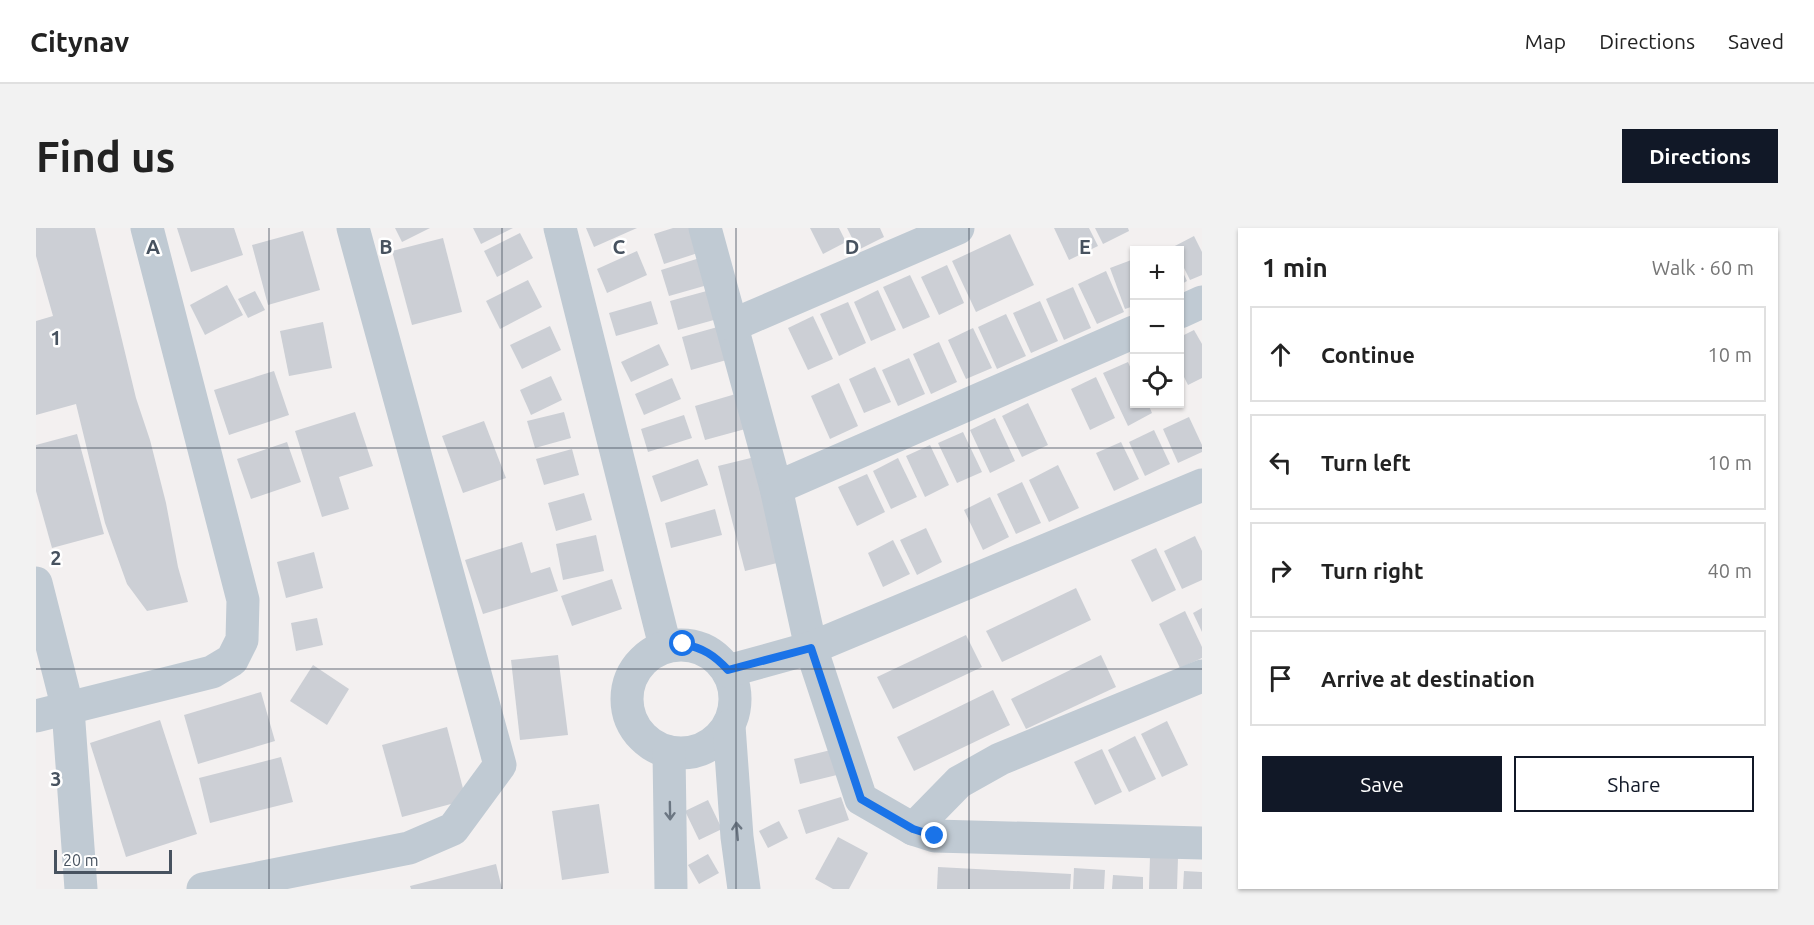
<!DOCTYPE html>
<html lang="en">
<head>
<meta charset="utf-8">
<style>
  body { margin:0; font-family:Ubuntu,sans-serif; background:#f2f2f2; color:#222 }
  .controls { position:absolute; right:18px; top:18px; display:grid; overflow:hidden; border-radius:0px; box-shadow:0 2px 4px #0004 }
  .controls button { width:54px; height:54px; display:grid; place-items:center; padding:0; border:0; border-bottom:2px solid #e0e0e0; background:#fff; color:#222; font:30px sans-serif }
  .scale { position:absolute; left:18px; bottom:15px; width:118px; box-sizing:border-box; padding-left:6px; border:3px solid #47525f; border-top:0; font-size:16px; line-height:21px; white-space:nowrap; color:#47525f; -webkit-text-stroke:4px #fff; paint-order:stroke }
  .stop { position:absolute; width:18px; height:18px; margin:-14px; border:4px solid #1a73e8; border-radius:50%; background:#fff }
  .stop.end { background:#1a73e8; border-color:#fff; box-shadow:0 2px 6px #0008 }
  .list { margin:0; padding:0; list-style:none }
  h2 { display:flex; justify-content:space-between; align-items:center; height:78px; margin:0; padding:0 24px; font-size:26px }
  h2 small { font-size:20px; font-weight:400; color:#767676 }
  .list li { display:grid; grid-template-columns:39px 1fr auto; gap:18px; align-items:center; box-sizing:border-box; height:96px; margin:0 12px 12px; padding:0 12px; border:2px solid #e0e0e0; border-radius:0px }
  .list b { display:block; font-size:22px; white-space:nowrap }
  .list em { font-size:20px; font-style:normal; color:#767676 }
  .actions { display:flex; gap:12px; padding:18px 24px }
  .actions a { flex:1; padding:14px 0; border:2px solid #111827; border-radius:0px; text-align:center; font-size:21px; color:#111827 }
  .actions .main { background:#111827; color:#fff }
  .icon { flex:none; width:33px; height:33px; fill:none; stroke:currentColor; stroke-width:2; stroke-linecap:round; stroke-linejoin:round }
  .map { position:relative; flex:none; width:1166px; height:661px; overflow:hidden; border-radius:0px }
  header { display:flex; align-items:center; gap:36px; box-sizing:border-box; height:84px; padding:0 30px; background:#fff; border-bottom:2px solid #e0e0e0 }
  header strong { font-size:28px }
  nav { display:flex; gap:33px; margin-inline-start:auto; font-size:21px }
  .intro { display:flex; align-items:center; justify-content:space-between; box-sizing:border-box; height:144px; padding:0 36px }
  h1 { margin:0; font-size:42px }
  .button { padding:15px 27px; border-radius:0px; background:#111827; color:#fff; font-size:21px; font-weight:700 }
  main { display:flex; gap:36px; padding:0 36px }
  aside { flex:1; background:#fff; border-radius:0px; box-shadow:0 2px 4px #0004 }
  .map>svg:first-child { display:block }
  .building { fill:#cccfd5 }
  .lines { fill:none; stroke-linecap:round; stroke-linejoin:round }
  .minor { stroke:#c0cad3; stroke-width:33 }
  .oneway { stroke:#6b7682 }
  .route { stroke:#1a73e8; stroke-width:8 }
  .grid { fill:none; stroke:#47525f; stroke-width:1.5; stroke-opacity:0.55 }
  .grid-label { font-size:20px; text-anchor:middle; font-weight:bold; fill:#47525f; stroke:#fff; stroke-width:5; stroke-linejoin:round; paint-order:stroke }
</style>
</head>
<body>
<header>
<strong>Citynav</strong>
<nav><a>Map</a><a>Directions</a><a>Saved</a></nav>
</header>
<div class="intro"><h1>Find us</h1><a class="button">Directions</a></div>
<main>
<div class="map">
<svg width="1166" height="661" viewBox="0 0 1166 661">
  <rect width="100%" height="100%" fill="#f3f0f0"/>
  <g class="building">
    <polygon points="0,0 59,0 100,170 114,212 130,275 142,339 152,374 111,383 91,356 69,295 40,176 0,187 0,93 17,88 0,28"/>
    <polygon points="141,0 198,0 207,27 155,44"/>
    <polygon points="359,0 394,0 366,14"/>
    <polygon points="437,0 477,0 445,16"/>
    <polygon points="550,0 601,0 558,19"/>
    <polygon points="637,0 661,0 668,23 628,36 618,6"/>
    <polygon points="774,0 803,0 810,14 787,26"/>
    <polygon points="811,0 844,0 848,9 822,22"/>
    <polygon points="1018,0 1053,0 1062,18 1033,32"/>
    <polygon points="1059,0 1092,0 1093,3 1067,16"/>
    <polygon points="267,3 284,62 232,77 216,17"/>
    <polygon points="484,5 497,30 461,49 448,23"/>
    <polygon points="974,6 998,57 940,84 916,33"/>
    <polygon points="1158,8 1166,24 1166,47 1154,52 1144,32 1144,22 1139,22 1137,19"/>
    <polygon points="407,10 426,84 376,97 356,23"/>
    <polygon points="601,23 611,47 571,65 561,41"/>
    <polygon points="667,29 675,56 633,68 625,42"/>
    <polygon points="1098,31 1098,78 1089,81 1074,40"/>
    <polygon points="911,37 928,75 903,87 885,49"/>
    <polygon points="1144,38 1151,53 1144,57"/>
    <polygon points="1070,43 1088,84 1061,96 1042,56"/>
    <polygon points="874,47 894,89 867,101 847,59"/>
    <polygon points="492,52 506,79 464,101 450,73"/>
    <polygon points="191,57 207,87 169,107 154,77"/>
    <polygon points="1037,59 1055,100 1028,112 1010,71"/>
    <polygon points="678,61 685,90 642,102 634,73"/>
    <polygon points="842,62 860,102 835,113 818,74"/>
    <polygon points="219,63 229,82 212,90 202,71"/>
    <polygon points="615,73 622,96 580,108 573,85"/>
    <polygon points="1004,73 1022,113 995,125 977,85"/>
    <polygon points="812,74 830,115 803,128 784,86"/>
    <polygon points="970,86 990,128 961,141 942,99"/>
    <polygon points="777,88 797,131 772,142 752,100"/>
    <polygon points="287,94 296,140 253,148 244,103"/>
    <polygon points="514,98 525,122 486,141 474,117"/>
    <polygon points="685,98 694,131 655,142 646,109"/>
    <polygon points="937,100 956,140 930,151 912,112"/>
    <polygon points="1158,102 1166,116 1166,150 1152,157 1144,141 1144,109"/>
    <polygon points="903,114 921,154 895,166 877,126"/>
    <polygon points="623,116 633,137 595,154 585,134"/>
    <polygon points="873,130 889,166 862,178 846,142"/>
    <polygon points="1092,134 1098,148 1098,176 1112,176 1116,185 1092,198 1067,145"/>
    <polygon points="839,139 855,174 828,185 813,151"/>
    <polygon points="238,143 253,187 193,207 178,162"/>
    <polygon points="515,148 526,172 495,187 484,162"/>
    <polygon points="1060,149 1079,190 1054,202 1035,161"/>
    <polygon points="636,150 645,171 608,187 599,166"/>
    <polygon points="803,155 822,198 794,211 775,168"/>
    <polygon points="703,165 713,200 669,212 659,178"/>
    <polygon points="992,175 1012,217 986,229 966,188"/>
    <polygon points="319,184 337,238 303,249 313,281 286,289 259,203"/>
    <polygon points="528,184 535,210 499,220 491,193"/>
    <polygon points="648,187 656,210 612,224 605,201"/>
    <polygon points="1153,189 1166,217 1166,224 1142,235 1127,201"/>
    <polygon points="959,190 979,233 954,245 934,202"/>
    <polygon points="448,193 470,250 427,265 406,208"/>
    <polygon points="1118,202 1134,236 1109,248 1093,214"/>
    <polygon points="927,204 946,244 921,255 902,215"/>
    <polygon points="41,206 68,306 16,320 0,263 0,217"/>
    <polygon points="251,214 265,254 215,271 201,231"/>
    <polygon points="1085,214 1103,251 1078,263 1060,225"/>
    <polygon points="894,217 913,257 889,269 870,228"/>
    <polygon points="536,221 543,247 508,257 500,231"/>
    <polygon points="723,228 749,333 709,343 682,238"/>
    <polygon points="862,230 881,269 855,281 837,243"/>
    <polygon points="662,231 672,257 625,274 616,248"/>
    <polygon points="1022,237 1043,280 1013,294 993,252"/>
    <polygon points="831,246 849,284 821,298 802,259"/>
    <polygon points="986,254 1005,295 980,306 961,266"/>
    <polygon points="548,265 556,292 520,303 512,275"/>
    <polygon points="954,269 973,309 947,322 928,282"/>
    <polygon points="679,281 686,307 635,320 629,295"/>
    <polygon points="890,300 906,334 881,347 864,312"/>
    <polygon points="560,307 568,343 527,352 520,316"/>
    <polygon points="1159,308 1166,323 1166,352 1146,361 1128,323"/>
    <polygon points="857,312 874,346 847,359 832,325"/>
    <polygon points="486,314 495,345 514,339 522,363 447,386 429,332"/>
    <polygon points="1120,320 1140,362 1116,374 1095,332"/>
    <polygon points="278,324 287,360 250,370 241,334"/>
    <polygon points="576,351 586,381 536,398 525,368"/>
    <polygon points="1040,360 1055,392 966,434 950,403"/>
    <polygon points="1166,380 1166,404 1157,385"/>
    <polygon points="1149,383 1166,419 1166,430 1144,440 1123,396"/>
    <polygon points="281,390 287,417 260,423 255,395"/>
    <polygon points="930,407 946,439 857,481 841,449"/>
    <polygon points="522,427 532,507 484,512 475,432"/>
    <polygon points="1065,427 1080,459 990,501 975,471"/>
    <polygon points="277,437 313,461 291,497 254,473"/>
    <polygon points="957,462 974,497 878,543 861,509"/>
    <polygon points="225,464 239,513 162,536 148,487"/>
    <polygon points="124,492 161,606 90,629 54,515"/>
    <polygon points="1131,493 1152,537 1126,549 1105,506"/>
    <polygon points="411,499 430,572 366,589 346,517"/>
    <polygon points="1099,508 1120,551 1093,564 1072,522"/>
    <polygon points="803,520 809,545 764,556 758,531"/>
    <polygon points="1066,521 1086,564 1059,577 1038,534"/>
    <polygon points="245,529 257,574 174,595 163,550"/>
    <polygon points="805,569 813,592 770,606 762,582"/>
    <polygon points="672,572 686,601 663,612 649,583"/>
    <polygon points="563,576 573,645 526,652 516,583"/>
    <polygon points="743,593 752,610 732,620 723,603"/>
    <polygon points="802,609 832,625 813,661 797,661 779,651"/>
    <polygon points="672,626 683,645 663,656 652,637"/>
    <polygon points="1114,628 1142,630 1141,661 1113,661"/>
    <polygon points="460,636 466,661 375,661 374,658"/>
    <polygon points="902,639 1035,646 1034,661 901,661"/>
    <polygon points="1038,640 1069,642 1068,661 1037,661"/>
    <polygon points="1148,643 1166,644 1166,661 1147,661"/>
    <polygon points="1077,647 1107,649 1107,661 1076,661"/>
  </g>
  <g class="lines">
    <g class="minor">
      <polyline points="524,0 629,418"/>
      <polyline points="669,0 740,260 775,420 825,571 877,601 899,608 1166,615"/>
      <polyline points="1144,84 1166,74"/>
      <polyline points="697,97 922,0"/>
      <polyline points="740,260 1098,104"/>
      <polyline points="0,355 32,481 45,661"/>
      <circle cx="645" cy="471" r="54"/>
      <polyline points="692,443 775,420 1166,257"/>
      <polyline points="0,488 176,444 196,432 206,412 207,372 111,0"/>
      <polyline points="693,498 701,609 708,661"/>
      <polyline points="633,524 635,661"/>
      <polyline points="877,601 923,554 964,531 1166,448"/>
      <polyline points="167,661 373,620 417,601 464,537 317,0"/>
    </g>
  </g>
  <defs><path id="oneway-shaft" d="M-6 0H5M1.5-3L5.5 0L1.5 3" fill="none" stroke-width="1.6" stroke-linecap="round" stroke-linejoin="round" transform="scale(1.5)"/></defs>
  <g class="oneway">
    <use href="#oneway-shaft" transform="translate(634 583) rotate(89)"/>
    <use href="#oneway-shaft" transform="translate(701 603) rotate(-95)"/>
  </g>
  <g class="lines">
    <path class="route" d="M647,416C667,420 678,427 692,442L775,420L825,571L877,601L899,608"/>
  </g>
  <path class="grid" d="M233,0V661M466,0V661M700,0V661M933,0V661M0,220H1166M0,441H1166"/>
  <g class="grid-label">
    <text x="117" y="26">A</text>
    <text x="350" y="26">B</text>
    <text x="583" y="26">C</text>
    <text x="816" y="26">D</text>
    <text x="1049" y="26">E</text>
    <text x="20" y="117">1</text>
    <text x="20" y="337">2</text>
    <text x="20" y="558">3</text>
  </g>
</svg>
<div class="controls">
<button>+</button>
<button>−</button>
<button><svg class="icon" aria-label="locate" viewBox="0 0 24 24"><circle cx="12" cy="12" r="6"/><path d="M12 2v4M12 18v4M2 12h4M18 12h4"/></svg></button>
</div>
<div class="scale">20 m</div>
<div class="stop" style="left:647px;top:416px"></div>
<div class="stop end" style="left:899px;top:608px"></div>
</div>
<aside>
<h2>1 min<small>Walk · 60 m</small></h2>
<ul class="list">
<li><svg class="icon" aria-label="ahead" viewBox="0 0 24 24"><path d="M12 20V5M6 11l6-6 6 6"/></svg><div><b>Continue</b></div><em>10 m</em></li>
<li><svg class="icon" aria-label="left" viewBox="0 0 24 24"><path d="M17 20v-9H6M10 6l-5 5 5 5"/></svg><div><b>Turn left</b></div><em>10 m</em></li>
<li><svg class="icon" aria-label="right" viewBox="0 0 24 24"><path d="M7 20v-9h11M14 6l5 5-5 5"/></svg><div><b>Turn right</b></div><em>40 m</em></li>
<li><svg class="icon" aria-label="arrive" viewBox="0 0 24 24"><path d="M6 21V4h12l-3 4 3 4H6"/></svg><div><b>Arrive at destination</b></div></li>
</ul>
<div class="actions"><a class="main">Save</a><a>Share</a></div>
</aside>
</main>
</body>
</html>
